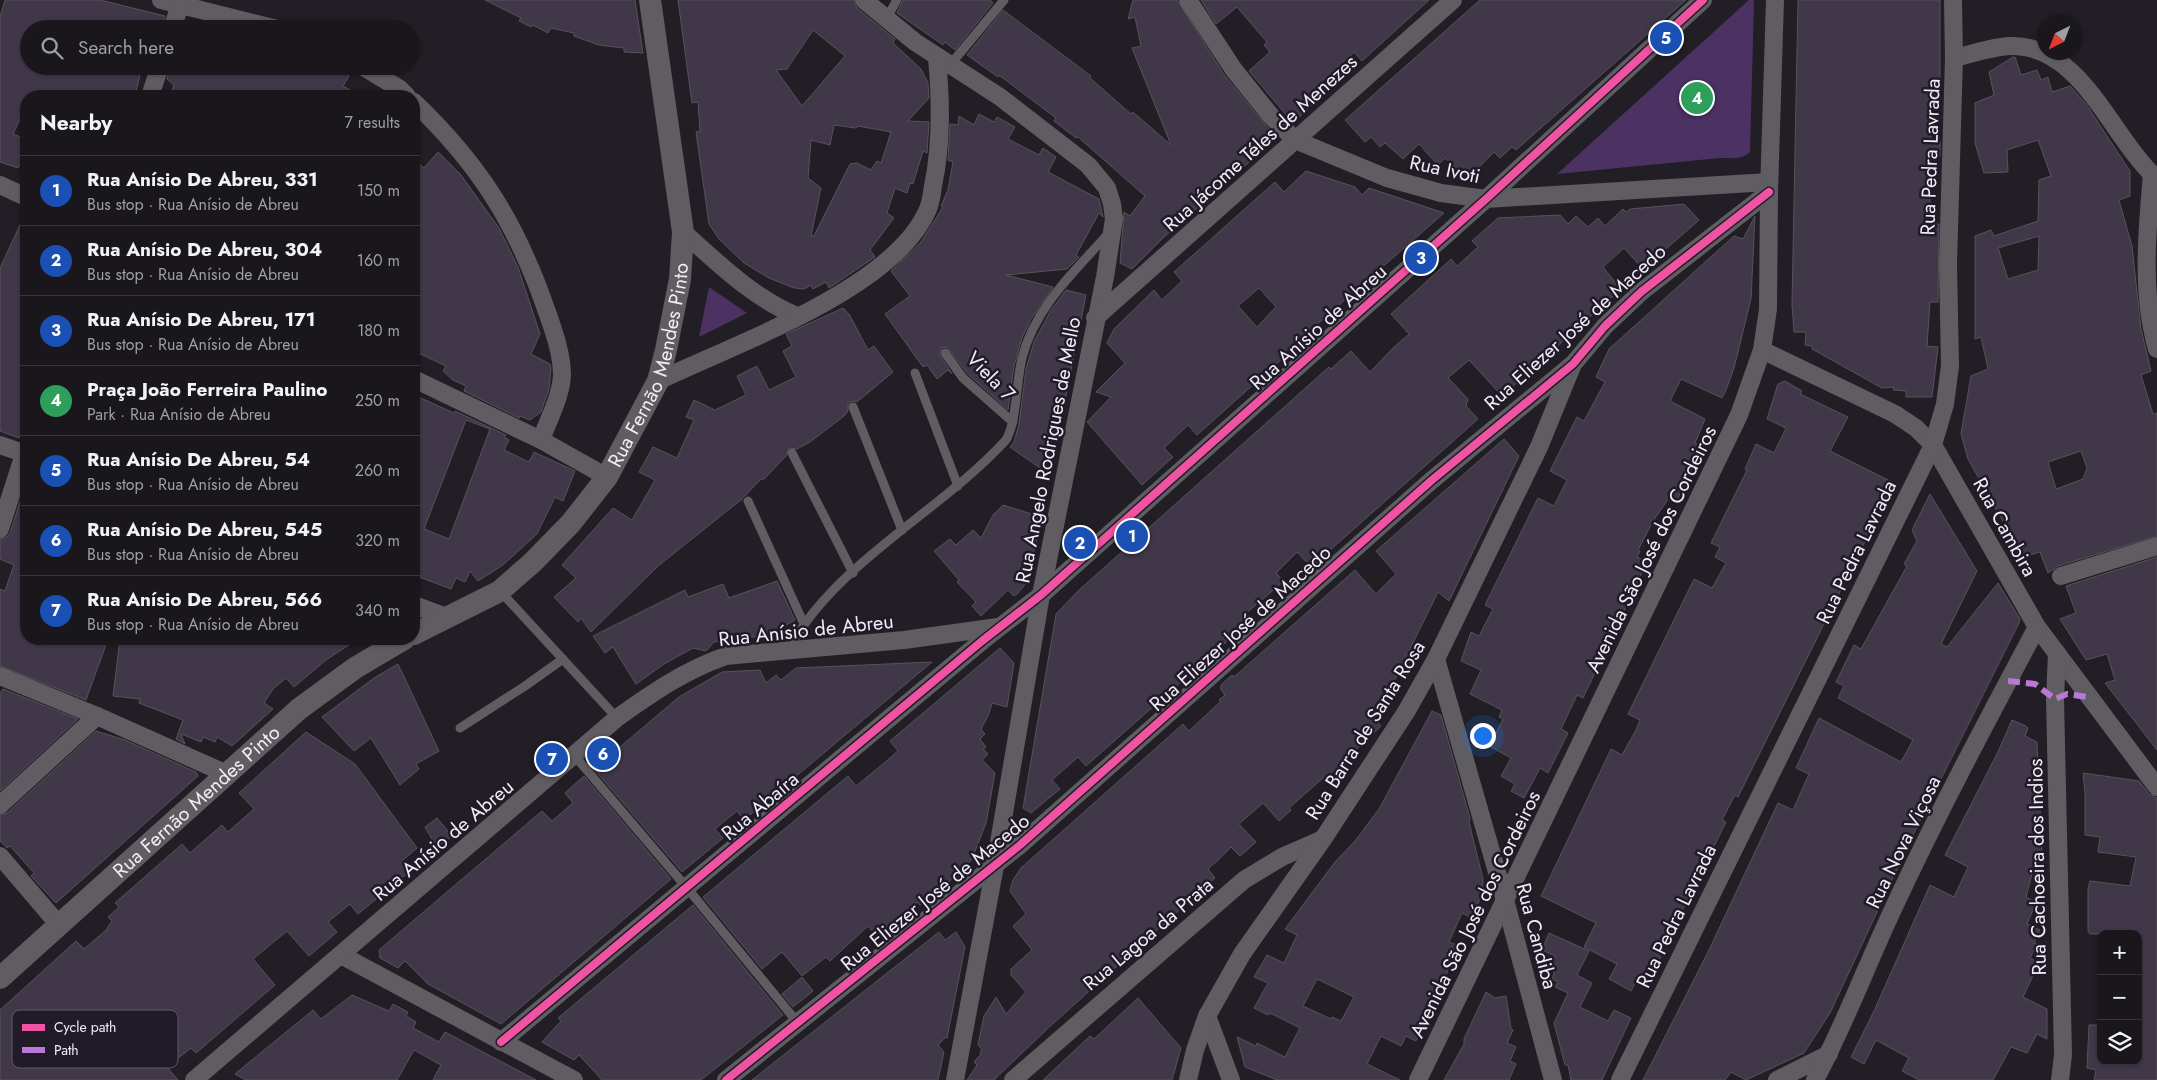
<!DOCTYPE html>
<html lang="en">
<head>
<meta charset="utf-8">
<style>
  body { margin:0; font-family:Jost,sans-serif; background:#221f25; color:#f1f3f6 }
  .controls { position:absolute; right:15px; bottom:15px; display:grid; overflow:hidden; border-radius:10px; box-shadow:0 1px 4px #0004 }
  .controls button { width:45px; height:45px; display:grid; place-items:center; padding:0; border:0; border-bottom:1px solid #37353b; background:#19161c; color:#f1f3f6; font:25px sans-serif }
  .compass { position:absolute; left:2037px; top:15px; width:45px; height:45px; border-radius:50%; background:#19161c; box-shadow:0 1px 4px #0004; rotate:222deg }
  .you { position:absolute; left:1482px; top:735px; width:18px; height:18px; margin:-12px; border:4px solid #fff; border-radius:50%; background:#1a73e8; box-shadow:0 0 0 8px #1a73e833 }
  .badge { display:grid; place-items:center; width:32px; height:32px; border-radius:50%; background:#a8a5ae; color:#fff; font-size:16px; font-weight:700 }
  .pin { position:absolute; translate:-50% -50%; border:2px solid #fff; box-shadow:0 1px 5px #0006 }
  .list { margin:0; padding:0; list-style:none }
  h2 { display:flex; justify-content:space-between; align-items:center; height:65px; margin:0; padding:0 20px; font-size:21px }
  h2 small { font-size:16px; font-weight:400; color:#9f9fa3 }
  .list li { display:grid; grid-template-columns:32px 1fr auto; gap:15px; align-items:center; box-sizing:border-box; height:70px; padding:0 20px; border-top:1px solid #37353b }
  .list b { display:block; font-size:19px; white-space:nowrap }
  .list p { margin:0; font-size:16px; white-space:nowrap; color:#9f9fa3 }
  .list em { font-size:16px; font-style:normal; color:#9f9fa3 }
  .icon { flex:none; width:28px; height:28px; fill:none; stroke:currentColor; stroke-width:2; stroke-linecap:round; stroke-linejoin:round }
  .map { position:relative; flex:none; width:2157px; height:1080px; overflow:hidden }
  .search { position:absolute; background:#19161c; box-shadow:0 1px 4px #0004; left:20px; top:20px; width:400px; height:55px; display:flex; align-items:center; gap:12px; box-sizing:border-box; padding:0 18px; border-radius:28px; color:#9f9fa3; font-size:19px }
  .panel { position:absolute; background:#19161c; box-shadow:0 1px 4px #0004; left:20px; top:90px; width:400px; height:555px; border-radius:20px }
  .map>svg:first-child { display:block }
  .green { fill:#4b3263 }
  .building { fill:#403749; stroke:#565359; fill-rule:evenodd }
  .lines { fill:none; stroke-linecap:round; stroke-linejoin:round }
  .service { stroke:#5f5c62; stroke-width:9 }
  .minor { stroke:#5f5c62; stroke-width:18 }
  .tertiary { stroke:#5f5c62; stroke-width:22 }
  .quiet { stroke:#ba77d6; stroke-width:6; stroke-dasharray:12 6; stroke-linecap:butt }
  .cycleway-casing { stroke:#211b28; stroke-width:11 }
  .cycleway { stroke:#f153a3; stroke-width:8 }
  .labels { text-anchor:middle; stroke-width:5; stroke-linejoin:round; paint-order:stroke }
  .street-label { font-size:20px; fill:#f1edf7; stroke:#211b28 }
  .key { fill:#211b28; stroke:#5f5a66; stroke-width:1 }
  .key-label { font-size:14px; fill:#f1edf7 }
</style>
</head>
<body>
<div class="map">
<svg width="2157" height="1080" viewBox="0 0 2157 1080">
  <rect width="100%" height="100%" fill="#211e25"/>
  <g class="green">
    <path d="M1749,0H1754L1750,152C1742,160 1731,158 1720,158L1557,174Z"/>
    <polygon points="709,287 747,313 699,337"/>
  </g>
  <g class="building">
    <polygon points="5,0 100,0 165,16 162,29 29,29 29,66 149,66 147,73 141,71 135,96 26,96 26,106 13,134 26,139 26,164 21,162 18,168 0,162 0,17"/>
    <polygon points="485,0 635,0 643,53 624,52 624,48 599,45 574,36 574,33 551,28 548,33 533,25 531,27 519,21 521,18"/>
    <path d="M678,0H854L857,8L895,39L893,43L921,69L928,83L929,98L908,121L929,122L927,153L923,151L913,184L910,183L907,193L895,188L887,213L894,218L870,250L875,257L829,288L826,282L813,289L811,285L804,289L794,288L769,278L744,263L719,239L709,224L696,132L700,131L698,102L692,103ZM813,30L845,56L802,106L776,70L787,69ZM834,125L856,128L858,126L891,132L881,163L877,161L871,170L857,163L850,164L814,236H811L821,188L808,178L811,140L830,145Z"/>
    <polygon points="903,0 990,0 993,3 955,50 945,42 943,45 897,13"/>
    <polygon points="1133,0 1177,0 1225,76 1269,129 1255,157 1164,237 1132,269 1120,263 1124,212 1130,216 1145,196 1078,137 1076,138 1054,121 1056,118 999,75 998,77 967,55 1003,10 1091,76 1090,78 1131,114 1133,112 1171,145 1132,48 1141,46 1135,17 1128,19"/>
    <polygon points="1201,0 1429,0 1362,61 1354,52 1320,83 1327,91 1293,123 1249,71 1270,52 1264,45 1267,42 1237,7 1216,24"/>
    <polygon points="1480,0 1686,0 1516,150 1512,147 1500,158 1494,152 1470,176 1463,174 1445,158 1438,165 1419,144 1403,159 1385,143 1380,147 1371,137 1365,142 1345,120"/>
    <polygon points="1798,0 1940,0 1940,104 1931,104 1931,142 1940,141 1940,156 1930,155 1930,224 1939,224 1938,302 1930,302 1927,346 1938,347 1932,397 1906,397 1906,391 1893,390 1894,387 1882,388 1812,349 1812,346 1805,345 1806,332 1794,332 1792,304"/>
    <path d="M2013,57H2015L2021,75L2037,70L2041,80L2048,77L2052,92L2070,86L2086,104L2130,171V196L2119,200L2132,246L2141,329L2151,371L2141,375L2153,414L2157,413V536L2058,566L2048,573L2040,552L2023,557L1968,459L1961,434L1971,376L1988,369L1981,337L1975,339V236L1991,230L1994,236L2038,221L2039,180L2051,176L2038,140L2007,150L2008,172L1984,173L1975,143V103L1994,95L1989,72ZM2039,236L2038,270L2008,279L1998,248ZM2081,451L2087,468L2083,479L2056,489L2048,462Z"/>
    <polygon points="170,66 333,66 349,76 343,86 360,96 170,96 174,85 167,79"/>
    <polygon points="979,114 994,122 997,117 1015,127 1008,139 1039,155 1043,148 1056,157 1048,172 1099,199 1103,217 1099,213 1076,255 1079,257 1067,269 1006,275 1053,287 1031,319 1022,338 1014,366 1008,410 968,374 947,347 941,348 939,354 952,374 948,370 937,379 927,365 923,367 885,314 910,296 891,271 921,242 943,207 941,206 948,190 953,162 948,160 950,124 958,125 959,116 974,125"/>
    <polygon points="438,152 461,175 499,228 518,267 540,334 531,354 550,364 551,368 549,389 541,412 530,420 520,416 519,418 464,391 466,386 453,380 443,371 446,366 414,351 414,160 424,168"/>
    <path d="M1306,171L1355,187L1362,195L1369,188L1444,213L1282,355L1284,357L1197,435L1188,425L1164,448L1173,457L1142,485L1087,422L1111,397L1096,392L1125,363L1107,343L1114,329L1154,290L1162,300L1182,281L1174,272L1275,182L1284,192ZM1259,288L1276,307L1257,327L1238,306Z"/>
    <polygon points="1684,204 1699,220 1643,269 1624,248 1603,267 1619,287 1611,294 1613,296 1502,396 1469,360 1448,378 1468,399 1466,406 1478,419 1311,567 1297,552 1276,573 1284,581 1244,615 1250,621 1086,766 1078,757 1052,780 1060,789 1031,813 1023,808 1056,614 1078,591 1329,367 1331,369 1351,351 1370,372 1393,348 1409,334 1391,314 1451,259 1457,266 1478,247 1472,241 1498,218 1560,215 1568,224 1576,216 1588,227 1598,218 1605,226 1623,209 1626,212 1630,209"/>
    <polygon points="26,212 26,409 21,423 25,424 19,438 0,431 0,268"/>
    <polygon points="1755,216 1751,299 1734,368 1726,390 1722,398 1681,379 1670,401 1705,419 1695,443 1703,447 1676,502 1669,498 1653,521 1638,550 1640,551 1637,557 1647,562 1583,698 1577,695 1561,729 1568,733 1548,773 1540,768 1524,798 1511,791 1515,784 1501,776 1511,758 1489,746 1503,719 1499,717 1502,710 1470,694 1481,670 1461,661 1471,632 1479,636 1493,609 1485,605 1538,498 1554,506 1567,480 1550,471 1577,417 1584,421 1605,382 1596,377 1609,349 1734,236 1743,239"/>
    <polygon points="1066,290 1086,295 1058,435 1053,434 1051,444 1040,468 1010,447 1014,442 1019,424 1026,369 1034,342 1051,310"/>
    <polygon points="843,308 849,314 868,350 874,346 893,372 857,402 853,401 848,403 848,411 844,416 810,442 797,449 789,448 786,456 764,479 761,479 742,499 658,566 591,632 581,618 578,622 554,597 576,578 562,565 613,508 632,520 655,480 639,472 653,447 677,458 694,420 686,417 694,400 715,410 746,395 737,376 757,366 769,390 796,377 783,351 792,346 786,334"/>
    <polygon points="1785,381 1802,391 1800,394 1848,417 1830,451 1894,483 1738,797 1735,795 1722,820 1726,822 1672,931 1667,929 1655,953 1661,957 1649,980 1639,975 1631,991 1609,979 1617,964 1584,947 1596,923 1541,896 1611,749 1622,755 1636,730 1640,720 1628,714 1694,579 1712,588 1726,563 1715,557 1720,547 1711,543 1747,470 1745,469 1756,444 1774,453 1786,428 1767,419 1778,384"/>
    <path d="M414,395L454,413L455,411L506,435L504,437L509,440L504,450L529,462L534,452L575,471L563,501L555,497L537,534L503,565L478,581L470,571L465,582L456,578L451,589L414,575ZM466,420L490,429L449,539L424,529Z"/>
    <polygon points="1504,439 1519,456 1449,601 1438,592 1379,712 1382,715 1376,720 1381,726 1325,779 1324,777 1289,808 1291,810 1279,821 1263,803 1239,824 1256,842 1240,856 1231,847 1218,860 1208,869 1215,878 1046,1030 996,1078 994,1080 967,1080 977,1065 974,1062 981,1054 980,1053 982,1049 978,1045 984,1016 996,997 1006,1014 1026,992 1011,975 1011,969 1032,950 1013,926 1026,914 1010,891 1013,880 1021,868 1183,724 1189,731 1221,701 1219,700 1225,695 1221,690 1221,685 1232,675 1234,677 1355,570 1376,594 1396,574 1376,551"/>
    <polygon points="24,489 26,490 26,639 108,639 86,700 0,666 0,589 5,591 14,565 0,559 0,539 7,537 10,533"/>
    <polygon points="1930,494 1977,571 1941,644 1947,647 1998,583 2020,619 2019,623 1911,839 1830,1013 1804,1053 1746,1080 1731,1072 1725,1080 1643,1080 1709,950 1778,803 1793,810 1809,774 1796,768 1819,718 1901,762 1913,740 1838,698 1844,686 1836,682 1854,645 1861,649 1907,566 1904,564 1917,541 1912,530"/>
    <polygon points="1003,505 1041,517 1039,529 1033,555 1031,554 1027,582 1017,594 1014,596 1008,590 981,616 972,606 976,602 957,582 959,580 934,551 950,539 956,545 973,530 981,538 993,515"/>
    <polygon points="2157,557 2157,750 2105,683 2115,680 2107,654 2086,660 2060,619 2076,613 2066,586"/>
    <polygon points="777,581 795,620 769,635 714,642 706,651 693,648 664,664 636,684 613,647 605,653 593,636 685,590 688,597 723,584 729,598"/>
    <polygon points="120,639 358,639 326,660 294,687 286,678 273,689 264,703 273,709 232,746 217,737 215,742 203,737 201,742 181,734 185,744 176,739 183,720 139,703 140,699 113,696"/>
    <polygon points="1000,648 1014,663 1007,707 992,703 988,716 981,729 985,734 980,739 986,747 983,749 988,754 982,760 995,773 986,823 972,859 962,871 920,905 918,902 896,919 899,922 879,939 868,926 830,961 826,957 802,976 782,952 762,969 703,897 848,776 856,786 883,764 898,751 890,741"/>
    <polygon points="932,662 744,820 737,811 715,829 723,838 682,872 594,769 679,697 722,672 760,670 766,683 776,675 781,680 796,668"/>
    <polygon points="398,664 439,751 416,764 419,769 400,785 371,738 354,751 322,717 374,678"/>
    <polygon points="3,689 78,719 0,791 0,693"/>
    <path d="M1432,711L1441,715L1470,818L1469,822L1483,879L1482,894L1472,918L1462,913L1449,942L1459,946L1416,1041L1406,1036L1401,1046L1381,1036L1367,1064L1400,1080H1277L1245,1067L1237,1037L1256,1046L1257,1043L1285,1057L1300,1028L1270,1013L1268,1015L1254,1008L1268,983L1254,977L1267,955L1284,963L1297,935L1285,929L1335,862L1355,841L1379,809ZM1317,979L1354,997L1341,1021L1332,1017L1331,1019L1303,1006Z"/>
    <polygon points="2012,720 2026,726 2028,728 2025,736 2037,742 2043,873 2033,870 2026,897 2036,903 2027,924 2040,930 2034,943 2037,944 2030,958 2039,963 2023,997 2047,1009 2047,1039 2037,1034 2027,1053 2011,1047 1993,1080 1919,1080 1902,1071 1909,1058 1876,1040 1864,1064 1851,1057 1874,1011 1930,885 1954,897 1968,867 1945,855 1998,752"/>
    <polygon points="96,731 125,740 196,772 198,776 56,903 31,876 34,873 10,846 7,848 0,841 0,815 7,813"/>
    <polygon points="306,732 355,764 417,848 402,861 410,871 358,914 350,904 328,922 337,932 309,956 287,931 253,959 275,985 196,1053 191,1048 167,1067 178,1080 0,1080 0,1010 76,941 84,949 106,930 112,921 108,917 119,907 115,903 173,852 182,844 190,853 222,825 228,832 254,809 239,793"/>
    <polygon points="2083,773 2139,781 2149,794 2157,798 2157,1080 2094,1080 2096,1070 2087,1068 2089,1025 2101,1025 2101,1061 2138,1061 2139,934 2090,934 2088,931 2088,889 2090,881 2130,886 2136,857 2098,852 2100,837 2085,835 2085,793"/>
    <polygon points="584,776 671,879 501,1024 428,984 405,961 398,968 380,958 379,950 542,811 552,821 573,803 565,793"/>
    <polygon points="437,818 452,836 437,848 425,827"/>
    <polygon points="693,905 783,1015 701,1080 602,1080 579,1055 574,1060 542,1042 561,1021 558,1018"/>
    <polygon points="939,932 945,940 956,932 965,947 947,1038 946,1037 938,1045 944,1052 938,1080 752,1080"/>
    <polygon points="1549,933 1589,951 1577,975 1592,983 1580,1007 1608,1021 1614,1010 1631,1018 1602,1080 1571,1080 1568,1065 1565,1065 1554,1023 1568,993 1555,987 1558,982 1552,979 1555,970 1549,967 1555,956 1542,950"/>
    <polygon points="802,977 813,991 793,1007 782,994"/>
    <polygon points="1486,992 1495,998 1506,996 1511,1028 1513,1030 1507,1043 1516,1047 1510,1061 1516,1064 1509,1080 1444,1080 1464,1044 1464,1039"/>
    <polygon points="352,995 389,1011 393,1004 408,1012 406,1016 416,1022 413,1028 439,1042 445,1032 536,1080 433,1080 441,1065 414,1050 397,1080 246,1080 235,1074 313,1010 321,1019"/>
    <polygon points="1138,998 1181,1048 1172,1080 1043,1080 1090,1036 1094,1039"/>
  </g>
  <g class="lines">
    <g class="service">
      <polyline points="886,19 897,0"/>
      <polyline points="950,65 1004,0"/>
      <polyline points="945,353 963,378 1013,422"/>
      <polyline points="915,373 958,486"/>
      <polyline points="853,407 902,530"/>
      <polyline points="792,453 853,573"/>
      <polyline points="748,501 804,624"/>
      <polyline points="500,591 617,718"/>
      <path d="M788,650C836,562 939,513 1006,440C1017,421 1016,382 1022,358C1035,307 1074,272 1108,234"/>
      <polyline points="460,728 525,686 563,659"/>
      <polyline points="574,755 687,888 798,1023"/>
    </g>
    <g class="minor">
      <polyline points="161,0 277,29"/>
      <polyline points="864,0 915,42 1000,97 1088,165 1107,188 1112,204 1114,219 1105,277 1041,595 995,866 955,1080"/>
      <polyline points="1188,0 1234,70 1271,116 1295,140 1387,178 1441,193 1486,199 1769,182"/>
      <polyline points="172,29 180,5"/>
      <path d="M1954,58C1972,54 1991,47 2010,46C2082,44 2111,138 2157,179"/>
      <polyline points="362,66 400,89 407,96"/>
      <polyline points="150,96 160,66"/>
      <path d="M414,102C480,165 516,223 546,309C553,329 562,353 562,375C561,397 548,420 541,440"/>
      <path d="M2152,174C2147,231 2141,293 2157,349"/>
      <polyline points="0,185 26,197"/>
      <path d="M683,232C718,263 753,298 797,316"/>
      <polyline points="1095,318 1453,0"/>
      <polyline points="1762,350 1895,414 1916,428 1933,445 2037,627 2157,787"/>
      <polyline points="414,379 541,440 607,477"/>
      <path d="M658,381C734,344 895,289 928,209C931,202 932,193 933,186C942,143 941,101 937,58"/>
      <polyline points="0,445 26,454"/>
      <polyline points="0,529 26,448"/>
      <polyline points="2061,576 2157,546"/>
      <polyline points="414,605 446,617"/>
      <polyline points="2057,653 2055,699 2063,1055 2060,1080"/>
      <polyline points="1436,659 1505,900 1553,1080"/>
      <polyline points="0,676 97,716 227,774"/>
      <polyline points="0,805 97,716"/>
      <polyline points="0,856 59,925"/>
      <polyline points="341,955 574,1080"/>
      <polyline points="1207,1016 1231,1080"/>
      <polyline points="501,1042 982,641 1041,595 1486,199 1703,0"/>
      <path d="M194,1080L617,718C652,693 685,670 726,656L904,640L998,627"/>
      <polyline points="726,1080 1020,845 1432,480 1573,364 1605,326 1641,292 1769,192"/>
      <polyline points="1013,1080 1244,880 1282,857 1323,839"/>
      <polyline points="1188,1080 1195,1050 1207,1016 1242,954 1323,839 1406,712 1436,659 1539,447 1572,366"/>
      <polyline points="1418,1080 1739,415 1762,350 1768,309 1769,192 1775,0"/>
      <polyline points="1620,1080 1933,445 1945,404 1950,366 1948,263 1954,58 1953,0"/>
      <polyline points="1777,1080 1829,1054"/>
      <path d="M1815,1080C1845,1024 1867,964 1894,907C1938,812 1988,719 2037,627"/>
    </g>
    <g class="tertiary">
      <path id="s1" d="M414,634L500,591L533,562L571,523L607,477L658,381L666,350L680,279L683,232L650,0"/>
      <path id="s2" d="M0,978L299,709L355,668L404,639"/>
    </g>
    <polyline class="quiet" points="2008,681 2035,684 2055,699 2067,694 2087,697"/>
    <defs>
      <g id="cycleway">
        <polyline points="501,1042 982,641 1041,595 1486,199 1703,0"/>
        <polyline points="726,1080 1020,845 1432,480 1573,364 1605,326 1641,292 1769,192"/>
      </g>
    </defs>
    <use href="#cycleway" class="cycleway-casing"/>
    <use href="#cycleway" class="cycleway"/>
  </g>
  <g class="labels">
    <g class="street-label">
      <text transform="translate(1260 143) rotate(-42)" y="7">Rua Jácome Téles de Menezes</text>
      <text transform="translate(1930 157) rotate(-88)" y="7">Rua Pedra Lavrada</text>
      <text transform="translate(1445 169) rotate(12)" y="7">Rua Ivoti</text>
      <text transform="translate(1318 327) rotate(-42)" y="7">Rua Anísio de Abreu</text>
      <text transform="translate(1575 327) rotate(-42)" y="7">Rua Eliezer José de Macedo</text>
      <text dy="7" stroke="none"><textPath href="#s1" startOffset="374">Rua Fernão Mendes Pinto</textPath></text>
      <text transform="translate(991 376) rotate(46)" y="7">Viela 7</text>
      <text transform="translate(1048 450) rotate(-79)" y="7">Rua Angelo Rodrigues de Mello</text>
      <text transform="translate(2005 527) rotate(61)" y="7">Rua Cambira</text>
      <text transform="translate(1651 549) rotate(-64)" y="7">Avenida São José dos Cordeiros</text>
      <text transform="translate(1856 552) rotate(-64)" y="7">Rua Pedra Lavrada</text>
      <text transform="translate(1240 628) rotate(-42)" y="7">Rua Eliezer José de Macedo</text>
      <text transform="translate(806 630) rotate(-6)" y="7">Rua Anísio de Abreu</text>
      <text transform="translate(1365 730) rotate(-58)" y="7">Rua Barra de Santa Rosa</text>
      <text dy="7" stroke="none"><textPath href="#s2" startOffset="264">Rua Fernão Mendes Pinto</textPath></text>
      <text transform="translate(760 806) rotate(-40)" y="7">Rua Abaíra</text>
      <text transform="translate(443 840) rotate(-40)" y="7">Rua Anísio de Abreu</text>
      <text transform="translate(1903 842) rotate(-64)" y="7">Rua Nova Viçosa</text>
      <text transform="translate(2037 867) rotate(-91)" y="7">Rua Cachoeira dos Indios</text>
      <text transform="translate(935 892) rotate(-39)" y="7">Rua Eliezer José de Macedo</text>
      <text transform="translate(1475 914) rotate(-64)" y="7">Avenida São José dos Cordeiros</text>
      <text transform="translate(1676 916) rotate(-64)" y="7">Rua Pedra Lavrada</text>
      <text transform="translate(1148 934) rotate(-40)" y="7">Rua Lagoa da Prata</text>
      <text transform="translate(1537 936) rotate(75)" y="7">Rua Candiba</text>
    </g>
  </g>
  <rect x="12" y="1010" width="166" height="58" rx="8" class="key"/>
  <rect x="22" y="1024" width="23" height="7" fill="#f153a3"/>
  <rect x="22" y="1047" width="23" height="6" fill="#ba77d6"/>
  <g class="key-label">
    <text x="54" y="1032">Cycle path</text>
    <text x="54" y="1055">Path</text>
  </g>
</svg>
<div class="controls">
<button>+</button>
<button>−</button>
<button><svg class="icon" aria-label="layers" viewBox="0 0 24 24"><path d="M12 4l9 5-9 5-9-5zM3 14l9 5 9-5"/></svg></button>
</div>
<svg class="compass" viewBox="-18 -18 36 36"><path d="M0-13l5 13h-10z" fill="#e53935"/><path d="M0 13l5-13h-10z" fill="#9f9fa3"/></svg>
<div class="you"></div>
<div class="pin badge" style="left:1132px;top:536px;background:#1a4fb4">1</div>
<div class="pin badge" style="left:1080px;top:543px;background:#1a4fb4">2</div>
<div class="pin badge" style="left:1421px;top:258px;background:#1a4fb4">3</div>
<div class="pin badge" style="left:1697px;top:98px;background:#2e9e5b">4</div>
<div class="pin badge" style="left:1666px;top:38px;background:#1a4fb4">5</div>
<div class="pin badge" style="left:603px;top:754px;background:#1a4fb4">6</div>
<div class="pin badge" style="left:552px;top:759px;background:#1a4fb4">7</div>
<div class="search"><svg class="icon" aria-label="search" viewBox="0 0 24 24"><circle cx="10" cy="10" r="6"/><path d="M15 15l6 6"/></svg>Search here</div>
<section class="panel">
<h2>Nearby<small>7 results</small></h2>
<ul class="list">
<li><span class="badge" style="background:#1a4fb4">1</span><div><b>Rua Anísio De Abreu, 331</b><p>Bus stop · Rua Anísio de Abreu</p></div><em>150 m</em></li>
<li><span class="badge" style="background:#1a4fb4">2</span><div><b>Rua Anísio De Abreu, 304</b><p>Bus stop · Rua Anísio de Abreu</p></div><em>160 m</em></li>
<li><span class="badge" style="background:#1a4fb4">3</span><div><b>Rua Anísio De Abreu, 171</b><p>Bus stop · Rua Anísio de Abreu</p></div><em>180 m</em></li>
<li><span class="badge" style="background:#2e9e5b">4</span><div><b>Praça João Ferreira Paulino</b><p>Park · Rua Anísio de Abreu</p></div><em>250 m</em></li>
<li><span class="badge" style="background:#1a4fb4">5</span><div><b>Rua Anísio De Abreu, 54</b><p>Bus stop · Rua Anísio de Abreu</p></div><em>260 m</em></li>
<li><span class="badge" style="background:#1a4fb4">6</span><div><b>Rua Anísio De Abreu, 545</b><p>Bus stop · Rua Anísio de Abreu</p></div><em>320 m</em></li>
<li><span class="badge" style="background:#1a4fb4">7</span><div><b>Rua Anísio De Abreu, 566</b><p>Bus stop · Rua Anísio de Abreu</p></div><em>340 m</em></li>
</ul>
</section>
</div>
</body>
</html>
